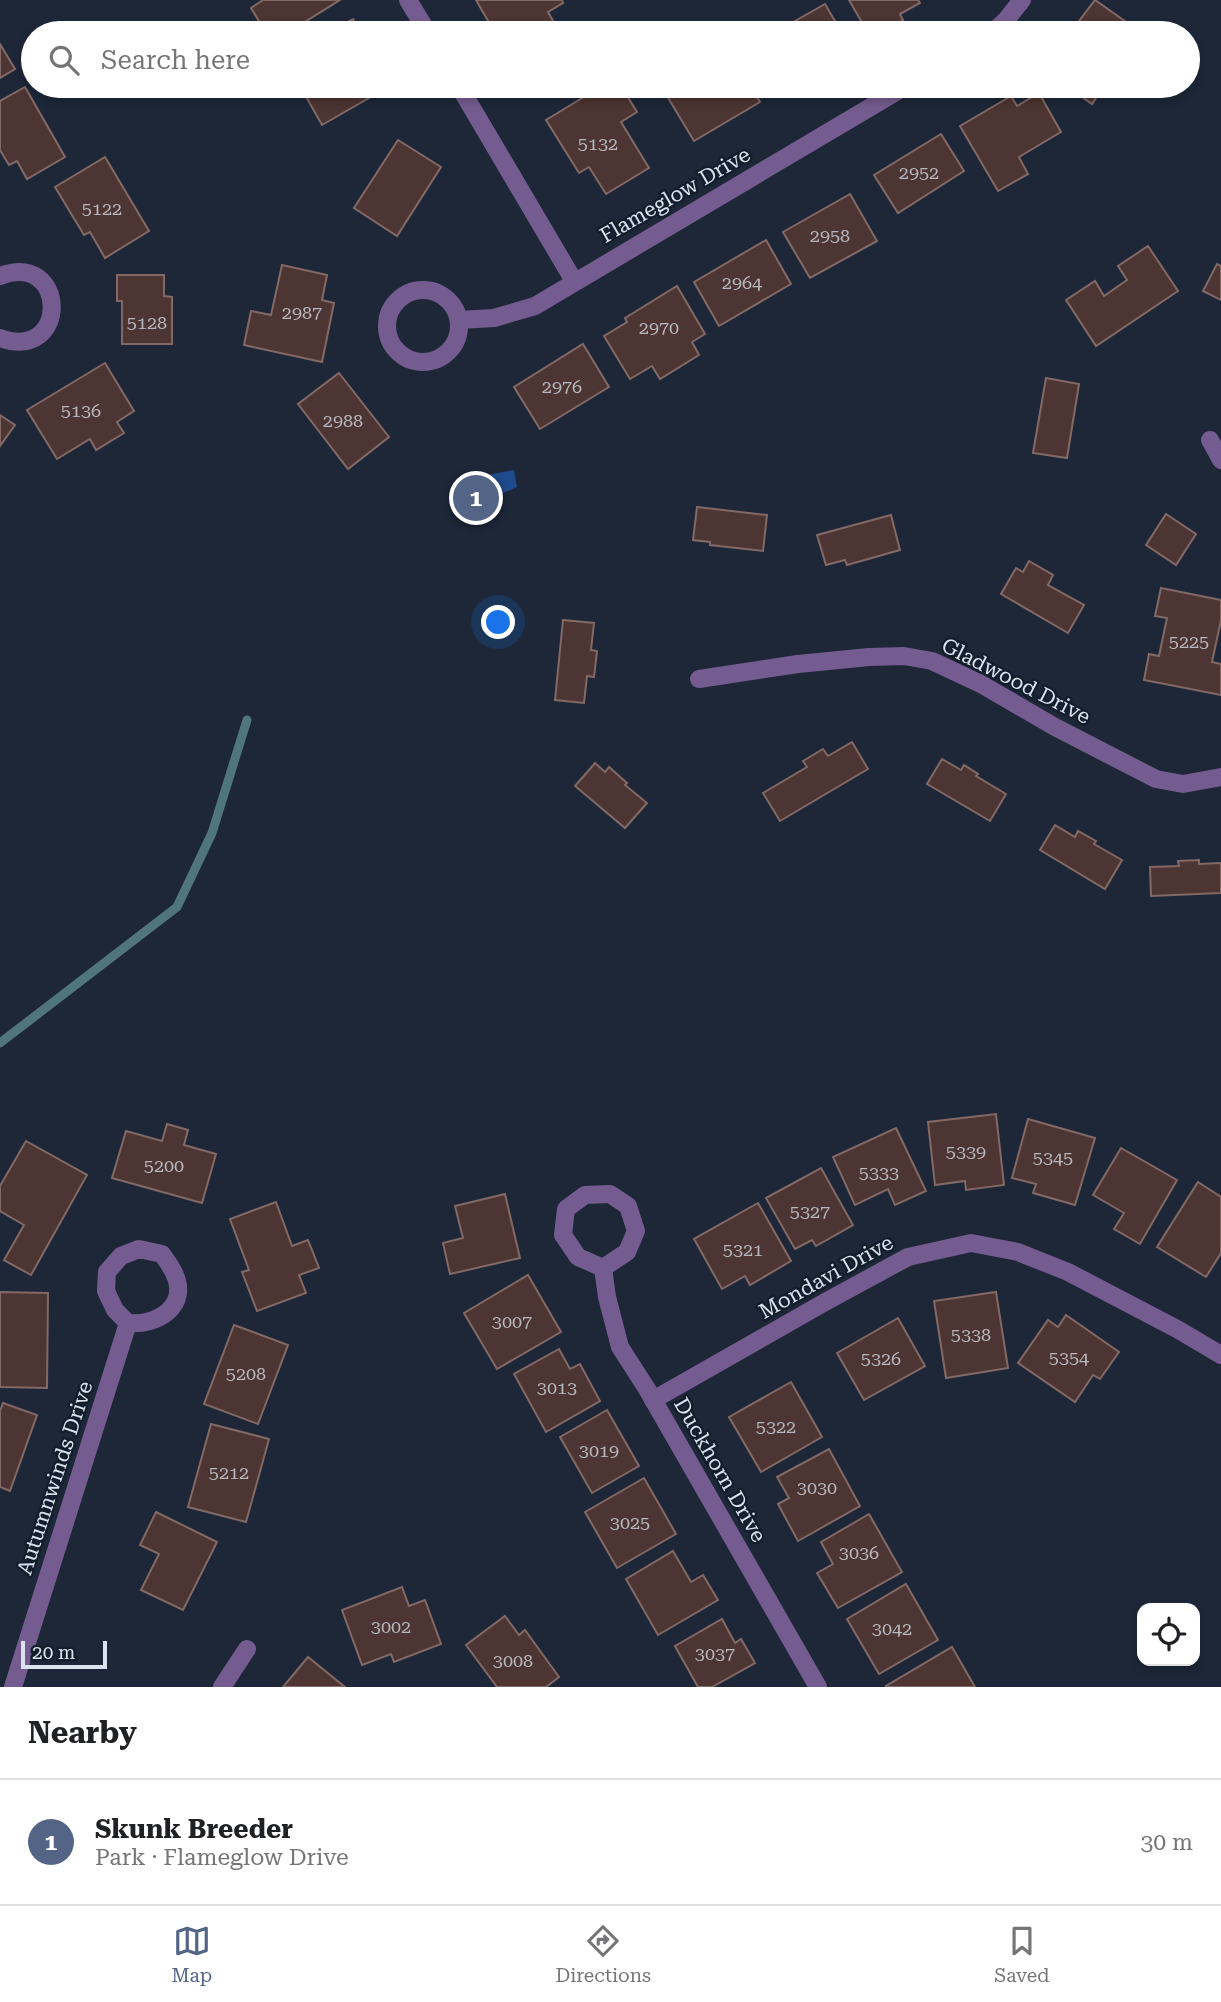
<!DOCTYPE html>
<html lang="en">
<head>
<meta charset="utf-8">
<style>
  body { margin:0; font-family:"Roboto Serif",serif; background:#f2f2f2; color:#202124 }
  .controls { position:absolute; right:21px; bottom:21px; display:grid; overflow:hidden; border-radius:14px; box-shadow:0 4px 10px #0003 }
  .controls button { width:63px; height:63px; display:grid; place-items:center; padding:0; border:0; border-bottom:2px solid #e0e0e0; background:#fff; color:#202124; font:35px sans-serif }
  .scale { position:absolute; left:21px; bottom:18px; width:86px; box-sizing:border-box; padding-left:7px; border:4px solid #dbe2ed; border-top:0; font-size:19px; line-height:24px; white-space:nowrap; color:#dbe2ed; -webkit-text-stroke:5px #131e2d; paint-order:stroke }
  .you { position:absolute; left:499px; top:623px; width:24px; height:24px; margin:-18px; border:5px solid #fff; border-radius:50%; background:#1a73e8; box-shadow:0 0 0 10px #1a73e833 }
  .badge { display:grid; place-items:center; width:46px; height:46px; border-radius:50%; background:#536486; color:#fff; font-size:23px; font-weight:700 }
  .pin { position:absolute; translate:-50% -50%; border:4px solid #fff; box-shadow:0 2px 7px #0006 }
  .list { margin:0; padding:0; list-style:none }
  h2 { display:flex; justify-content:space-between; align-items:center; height:91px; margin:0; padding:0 28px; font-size:30px }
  h2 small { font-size:23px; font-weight:400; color:#757577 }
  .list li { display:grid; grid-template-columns:46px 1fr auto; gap:21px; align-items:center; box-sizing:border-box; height:126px; padding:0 28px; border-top:2px solid #e0e0e0 }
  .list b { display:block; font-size:26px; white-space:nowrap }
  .list p { margin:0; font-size:23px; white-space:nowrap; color:#757577 }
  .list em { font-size:23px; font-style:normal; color:#757577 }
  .icon { flex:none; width:38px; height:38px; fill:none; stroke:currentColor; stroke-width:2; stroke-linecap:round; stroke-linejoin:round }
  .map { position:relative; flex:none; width:1221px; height:1687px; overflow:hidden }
  .search { position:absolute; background:#fff; box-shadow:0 4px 10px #0003; left:21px; right:21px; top:21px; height:77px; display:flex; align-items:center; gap:18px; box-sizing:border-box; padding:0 24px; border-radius:38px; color:#757577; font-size:26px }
  .sheet { height:217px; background:#fff }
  nav { display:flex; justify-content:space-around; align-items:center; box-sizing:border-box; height:98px; border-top:2px solid #e0e0e0; background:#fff; font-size:19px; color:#757577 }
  nav a { display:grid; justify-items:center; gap:4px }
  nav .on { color:#536486 }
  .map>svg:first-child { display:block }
  .green { fill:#1f4b8c }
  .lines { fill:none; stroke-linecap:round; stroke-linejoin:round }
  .stream { stroke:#50757a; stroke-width:9 }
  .building { fill:#4c3532; stroke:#836966; stroke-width:2 }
  .minor { stroke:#755c90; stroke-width:18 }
  .labels { text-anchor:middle; stroke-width:5; stroke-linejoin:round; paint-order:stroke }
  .number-label { font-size:18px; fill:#b7b7be }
  .street-label { font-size:21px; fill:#dbe2ed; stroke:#131e2d }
</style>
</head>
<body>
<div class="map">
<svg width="1221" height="1687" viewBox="0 0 1221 1687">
  <rect width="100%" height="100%" fill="#1d2738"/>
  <polygon class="green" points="514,470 517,487 466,509 456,486 465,479"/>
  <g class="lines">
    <polyline class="stream" points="0,1043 177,907 212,833 247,720"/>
  </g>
  <g class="building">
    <polygon points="263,0 340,0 287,33 266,33 251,8"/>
    <polygon points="476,0 562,0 563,3 548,12 560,33 495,33"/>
    <polygon points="849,0 918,0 920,3 900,14 903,20 880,33 868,33"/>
    <polygon points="1095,0 1139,31 1138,33 1070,33"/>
    <polygon points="825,4 842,33 774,33"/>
    <polygon points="353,19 361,33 328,33"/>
    <polygon points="0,44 15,69 0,78"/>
    <polygon points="300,86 371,86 376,94 322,125"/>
    <polygon points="602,86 621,86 637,112 621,122 649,168 606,194 589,167 579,173 546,120"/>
    <polygon points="672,86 673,87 676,86 750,86 760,102 694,141 664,91"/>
    <polygon points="1067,86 1104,86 1092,104"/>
    <polygon points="25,87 65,157 27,179 17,161 9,165 0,150 0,101"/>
    <polygon points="1039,93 1061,132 1019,157 1028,174 998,191 960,126 1011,96 1017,106"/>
    <polygon points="941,134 964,171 898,213 874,175"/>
    <polygon points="398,140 441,167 397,236 354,208"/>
    <polygon points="105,157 149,231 105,258 90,232 84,235 55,187"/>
    <polygon points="850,194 877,241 810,278 783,232"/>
    <polygon points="766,240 791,284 719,326 694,282"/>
    <polygon points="1148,246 1178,291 1096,346 1066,300 1095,281 1104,296 1127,280 1118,266"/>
    <polygon points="1217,264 1221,266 1221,300 1203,291"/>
    <polygon points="282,265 327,275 322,300 334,303 322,362 244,345 251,311 271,315"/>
    <polygon points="117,275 164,275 164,296 172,297 172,344 122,344 122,301 117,301"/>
    <polygon points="677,286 705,334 692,342 699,355 660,379 652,366 630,379 604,336 627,322 625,318"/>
    <polygon points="583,344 609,387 540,429 514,387"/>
    <polygon points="105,363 134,411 117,422 124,433 96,450 90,439 57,459 27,410"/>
    <polygon points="339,373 389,437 348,469 298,404"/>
    <polygon points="1046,378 1079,384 1067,458 1033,453"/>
    <polygon points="0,415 15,425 0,446"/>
    <polygon points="697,507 767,515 763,551 710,545 710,542 693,540"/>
    <polygon points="1166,514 1196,534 1176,565 1146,545"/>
    <polygon points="891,515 900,550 847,565 845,560 826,565 817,535"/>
    <polygon points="1029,561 1053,575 1048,585 1084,605 1068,633 1001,594 1016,568 1023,572"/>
    <polygon points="1161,588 1221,600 1221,620 1212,662 1221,664 1221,695 1144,680 1149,654 1159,656 1167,618 1155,616"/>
    <polygon points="563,620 594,623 591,650 597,651 594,677 587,676 584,703 555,700"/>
    <polygon points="852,742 868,769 780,821 763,793 807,767 803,761 823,749 828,756"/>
    <polygon points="942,759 961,770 964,765 978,774 976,776 1006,794 990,821 927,784"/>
    <polygon points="595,763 605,772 609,767 627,783 625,785 647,803 625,828 575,786"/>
    <polygon points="1055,825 1075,837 1078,831 1096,841 1094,844 1122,860 1105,889 1040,850"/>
    <polygon points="1199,860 1199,864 1221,863 1221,893 1151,896 1150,867 1179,866 1178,861"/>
    <polygon points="996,1114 1004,1185 966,1190 965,1181 935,1185 928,1122"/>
    <polygon points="1028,1119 1095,1138 1075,1205 1033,1193 1036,1184 1012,1178"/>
    <polygon points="167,1124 188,1130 184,1145 216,1154 202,1203 112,1178 126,1131 162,1141"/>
    <polygon points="896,1128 926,1191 895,1205 888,1189 855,1205 833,1157"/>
    <polygon points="26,1141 87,1175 31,1275 4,1260 24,1225 0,1211 0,1186"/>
    <polygon points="1121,1148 1177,1180 1140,1244 1114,1229 1124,1213 1093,1195"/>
    <polygon points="821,1168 853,1225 816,1246 812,1240 795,1249 766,1198"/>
    <polygon points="1198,1182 1221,1197 1221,1253 1206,1277 1157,1247"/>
    <polygon points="505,1194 520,1258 450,1274 443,1243 463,1238 455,1206"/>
    <polygon points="276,1202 292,1246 308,1240 319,1268 299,1275 306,1293 257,1311 242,1272 249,1270 230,1219"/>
    <polygon points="758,1203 791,1261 750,1285 745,1276 722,1289 694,1239"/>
    <polygon points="528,1275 561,1332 497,1369 464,1313"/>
    <polygon points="0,1292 48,1293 47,1388 0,1387"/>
    <polygon points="996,1292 1008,1368 946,1378 934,1301"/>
    <polygon points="1066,1315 1119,1352 1100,1379 1093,1375 1075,1402 1018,1363 1048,1320 1058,1327"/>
    <polygon points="898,1318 925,1366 864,1400 837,1353"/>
    <polygon points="234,1325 288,1345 258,1424 204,1404"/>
    <polygon points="559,1349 570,1369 580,1364 600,1401 546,1432 514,1374"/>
    <polygon points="791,1382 822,1437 761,1472 729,1417"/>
    <polygon points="3,1403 37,1415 10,1491 0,1487 0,1411"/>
    <polygon points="607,1410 639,1466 592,1493 560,1437"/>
    <polygon points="211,1424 269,1439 246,1522 188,1507"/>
    <polygon points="829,1449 860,1506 798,1541 778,1504 789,1498 777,1477"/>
    <polygon points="644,1478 676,1534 617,1568 585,1512"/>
    <polygon points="156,1512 217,1542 183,1610 141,1590 159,1554 140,1545"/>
    <polygon points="869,1514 902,1572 838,1608 817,1573 833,1564 821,1542"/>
    <polygon points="673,1551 691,1582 703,1575 718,1600 658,1635 626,1579"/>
    <polygon points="906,1584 938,1640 879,1674 847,1619"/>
    <polygon points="402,1587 409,1606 425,1600 441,1644 394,1662 391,1654 362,1665 342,1610"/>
    <polygon points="505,1616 519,1635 525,1630 559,1677 546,1687 497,1687 466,1645"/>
    <polygon points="722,1619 735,1643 741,1639 755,1663 712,1687 698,1687 675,1646"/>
    <polygon points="952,1647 975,1687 887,1687 886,1686"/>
    <polygon points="308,1657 345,1687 283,1687"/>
  </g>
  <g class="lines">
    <g class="minor">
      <polyline points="408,0 428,33"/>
      <polyline points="992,33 1006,20 1022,0"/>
      <polyline points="459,86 574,281"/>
      <path d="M0,276C68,250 70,363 0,338"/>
      <circle cx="423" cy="326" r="36"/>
      <polyline points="459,320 494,318 535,306 906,86"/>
      <polyline points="1210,440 1221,460"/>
      <polyline points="699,679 798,664 869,657 904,656 932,661 981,684 1055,727 1156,779 1183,784 1221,777"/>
      <polygon points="610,1194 628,1206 636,1231 627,1252 603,1268 578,1257 563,1235 566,1209 585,1195"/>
      <path d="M139,1249L162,1254C166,1260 171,1266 174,1273C190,1306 157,1326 128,1323L115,1310L106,1291L107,1272L121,1256Z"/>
      <polyline points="603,1268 607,1297 620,1347 647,1389 818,1687"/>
      <polyline points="653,1400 827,1301 908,1257 971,1243 1018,1252 1068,1272 1177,1329 1221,1355"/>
      <polyline points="13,1687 128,1323"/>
      <polyline points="222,1687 247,1649"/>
    </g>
  </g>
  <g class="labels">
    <g class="number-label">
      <text x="598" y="150">5132</text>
      <text x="919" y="179">2952</text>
      <text x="102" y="215">5122</text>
      <text x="830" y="242">2958</text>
      <text x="742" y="289">2964</text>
      <text x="302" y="319">2987</text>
      <text x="147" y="329">5128</text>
      <text x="659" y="334">2970</text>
      <text x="562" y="393">2976</text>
      <text x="81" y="417">5136</text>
      <text x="343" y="427">2988</text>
      <text x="1189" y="648">5225</text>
      <text x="966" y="1158">5339</text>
      <text x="1053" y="1164">5345</text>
      <text x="164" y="1172">5200</text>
      <text x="879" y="1179">5333</text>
      <text x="810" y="1218">5327</text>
      <text x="743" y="1256">5321</text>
      <text x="512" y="1328">3007</text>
      <text x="971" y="1341">5338</text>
      <text x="1069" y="1364">5354</text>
      <text x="881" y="1365">5326</text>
      <text x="246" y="1380">5208</text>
      <text x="557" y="1394">3013</text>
      <text x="776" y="1433">5322</text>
      <text x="599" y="1457">3019</text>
      <text x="229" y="1479">5212</text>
      <text x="817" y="1494">3030</text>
      <text x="630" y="1529">3025</text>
      <text x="859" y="1559">3036</text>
      <text x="391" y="1633">3002</text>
      <text x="892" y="1635">3042</text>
      <text x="715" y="1660">3037</text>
      <text x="513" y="1667">3008</text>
    </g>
    <g class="street-label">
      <text transform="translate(675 195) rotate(-30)" y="7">Flameglow Drive</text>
      <text transform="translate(1016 681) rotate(27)" y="7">Gladwood Drive</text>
      <text transform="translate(826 1277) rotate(-29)" y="7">Mondavi Drive</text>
      <text transform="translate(720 1470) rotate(60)" y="7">Duckhorn Drive</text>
      <text transform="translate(55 1478) rotate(-72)" y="7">Autumnwinds Drive</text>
    </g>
  </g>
</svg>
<div class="controls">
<button><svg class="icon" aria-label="locate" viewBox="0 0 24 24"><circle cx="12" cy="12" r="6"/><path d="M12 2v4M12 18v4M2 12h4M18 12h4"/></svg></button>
</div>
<div class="scale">20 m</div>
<div class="you"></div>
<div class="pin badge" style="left:476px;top:498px">1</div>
<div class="search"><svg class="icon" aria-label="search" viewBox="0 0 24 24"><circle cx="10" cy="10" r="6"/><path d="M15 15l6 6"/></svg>Search here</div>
</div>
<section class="sheet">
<h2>Nearby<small></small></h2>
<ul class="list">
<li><span class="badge">1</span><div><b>Skunk Breeder</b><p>Park · Flameglow Drive</p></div><em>30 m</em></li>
</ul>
</section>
<nav>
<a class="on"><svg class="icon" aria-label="map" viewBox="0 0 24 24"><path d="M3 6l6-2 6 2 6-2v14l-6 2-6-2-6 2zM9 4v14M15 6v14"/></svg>Map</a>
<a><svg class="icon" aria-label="directions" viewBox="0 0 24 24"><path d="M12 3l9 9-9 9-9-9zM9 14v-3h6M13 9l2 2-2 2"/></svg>Directions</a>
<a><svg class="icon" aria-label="saved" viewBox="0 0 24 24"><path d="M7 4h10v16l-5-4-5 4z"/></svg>Saved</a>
</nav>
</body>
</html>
